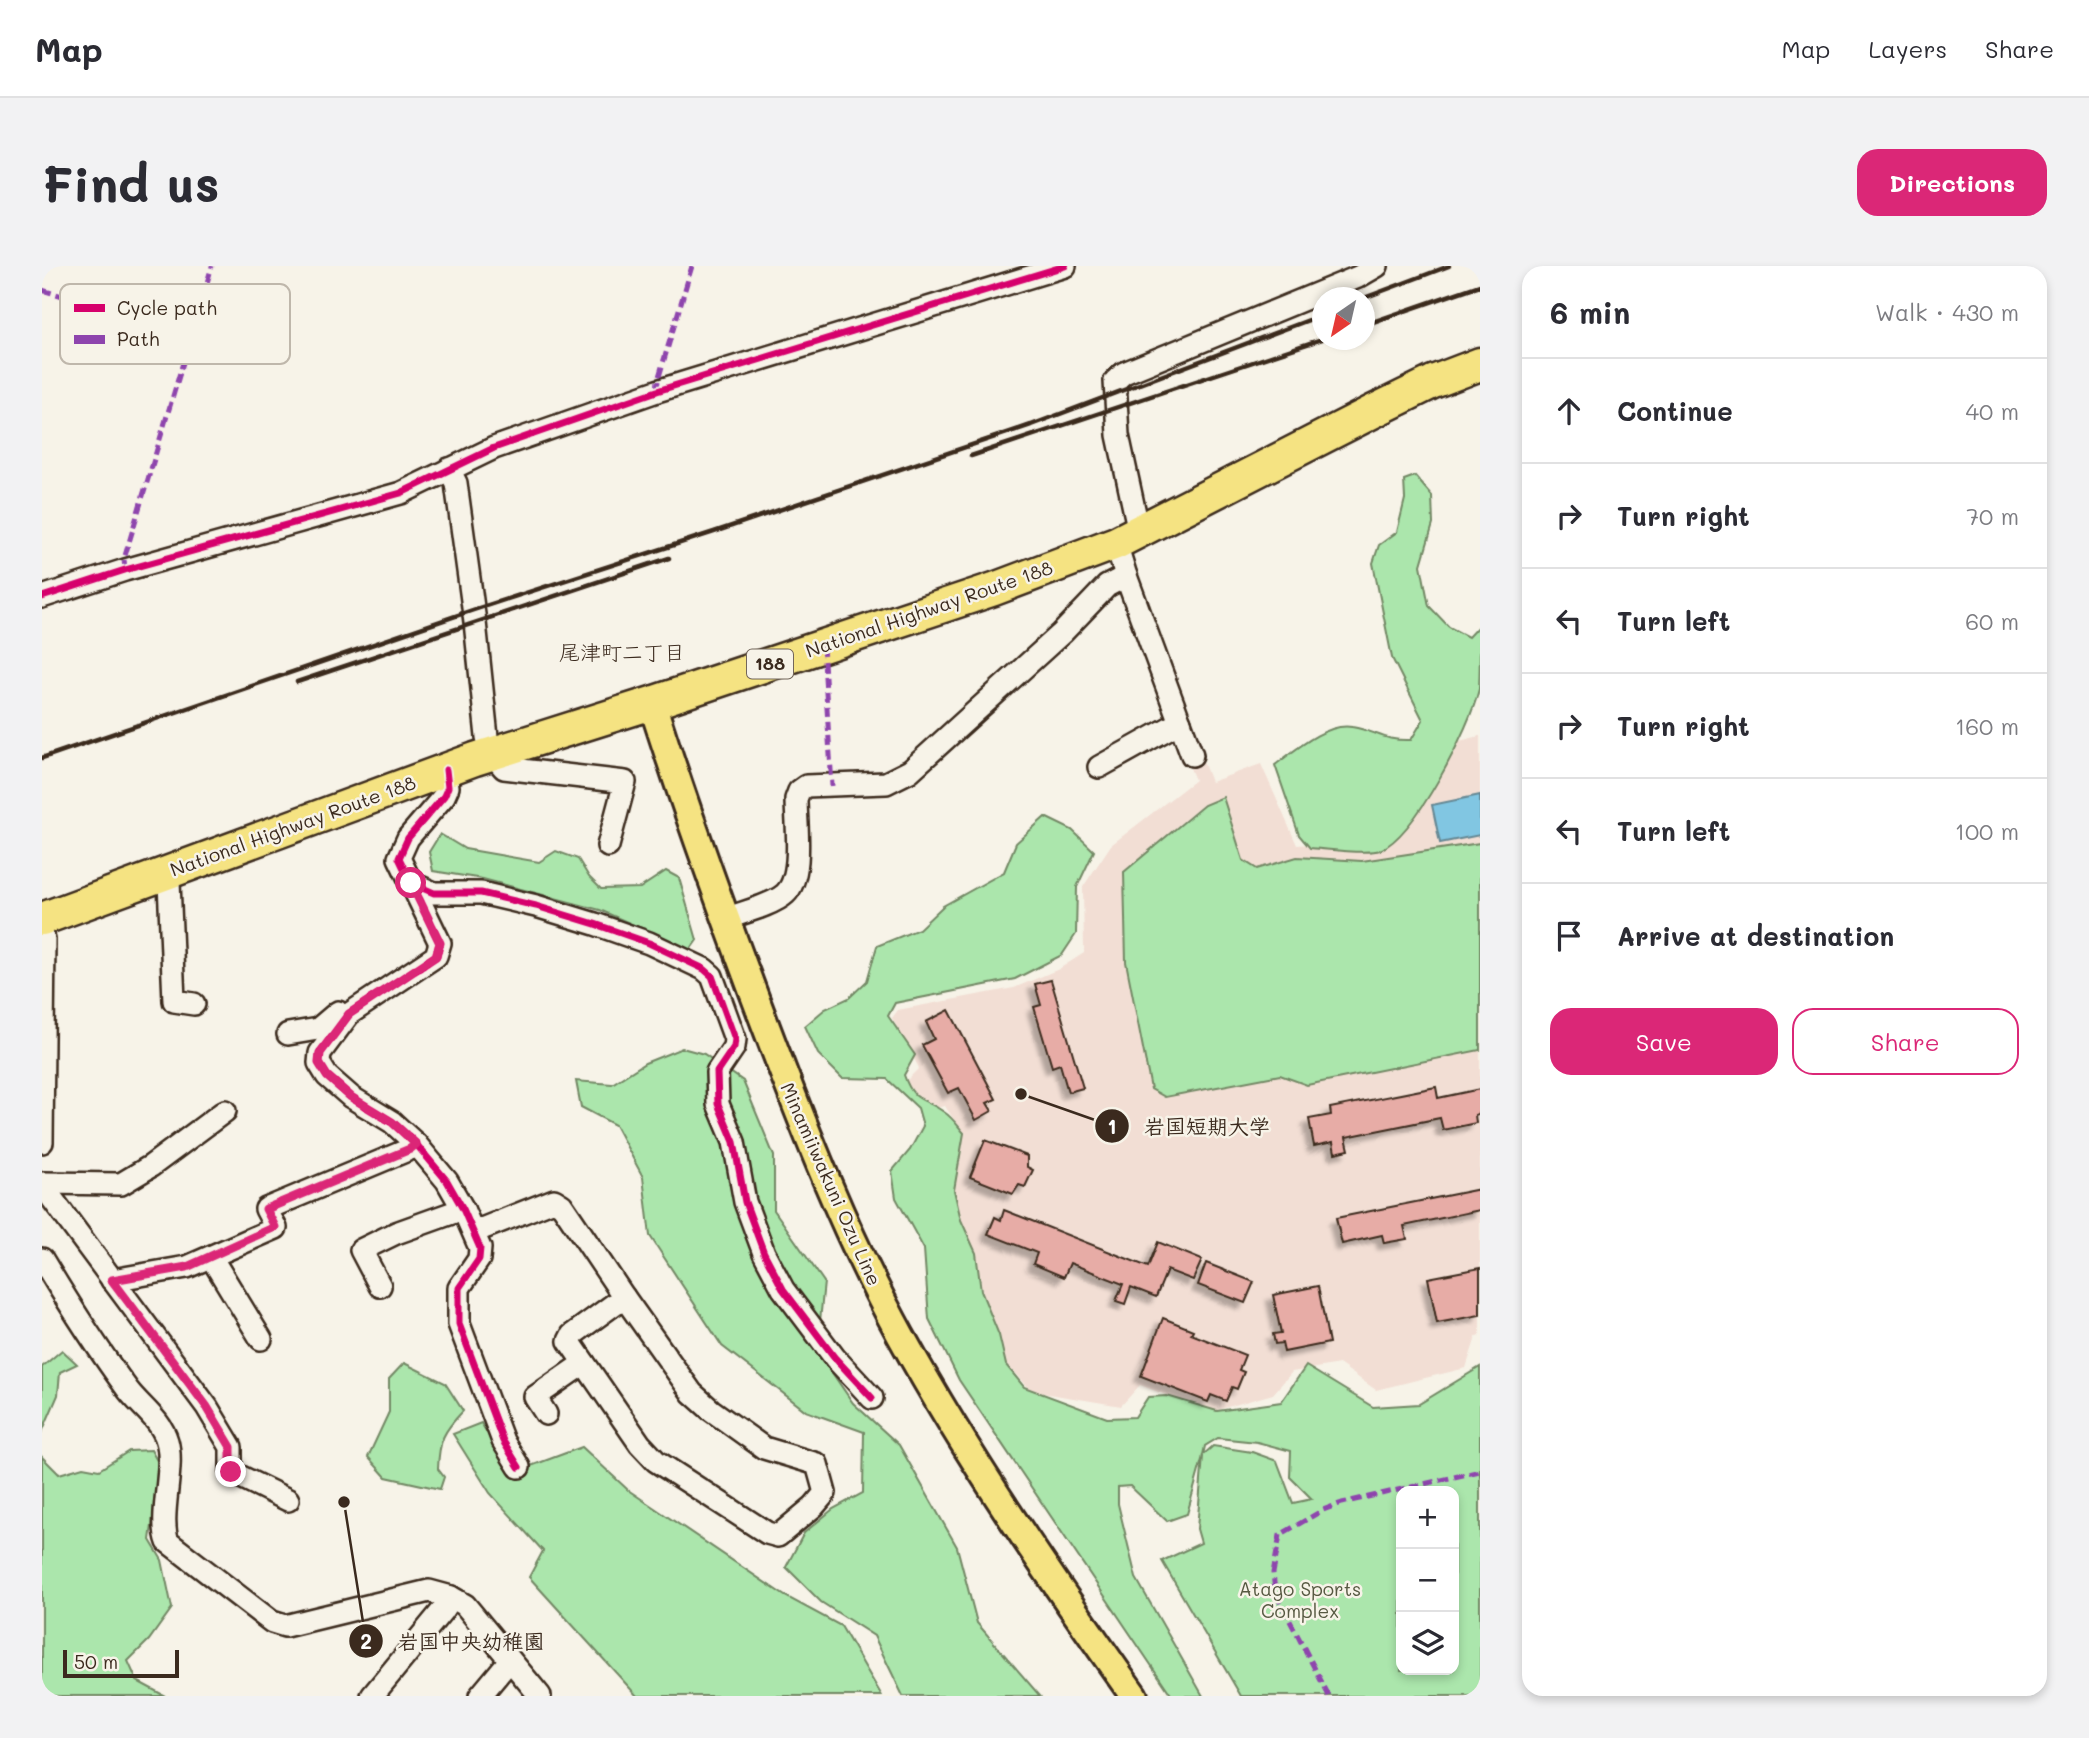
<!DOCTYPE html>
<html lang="en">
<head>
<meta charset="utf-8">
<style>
  body { margin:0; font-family:Mali,"Klee One",sans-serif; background:#f2f2f3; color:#2b2b33 }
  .controls { position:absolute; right:21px; bottom:21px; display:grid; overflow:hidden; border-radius:14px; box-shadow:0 4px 10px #0003 }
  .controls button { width:63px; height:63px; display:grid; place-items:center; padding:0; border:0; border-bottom:2px solid #e1e1e2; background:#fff; color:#2b2b33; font:35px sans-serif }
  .compass { position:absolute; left:1270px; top:21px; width:63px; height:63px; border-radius:50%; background:#fff; box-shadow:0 4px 10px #0003; rotate:214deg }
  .scale { position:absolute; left:21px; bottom:18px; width:116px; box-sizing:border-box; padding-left:7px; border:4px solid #3b2a1e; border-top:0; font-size:19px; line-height:24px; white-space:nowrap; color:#3b2a1e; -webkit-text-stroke:5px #f7f3e8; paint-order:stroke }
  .stop { position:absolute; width:21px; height:21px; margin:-16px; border:5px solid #db2777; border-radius:50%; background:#fff }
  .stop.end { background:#db2777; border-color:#fff; box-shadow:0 2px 7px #0008 }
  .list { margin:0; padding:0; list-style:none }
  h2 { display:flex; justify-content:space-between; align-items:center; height:91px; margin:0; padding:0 28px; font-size:30px }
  h2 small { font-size:23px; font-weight:400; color:#7c7c81 }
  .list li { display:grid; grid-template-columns:46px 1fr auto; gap:21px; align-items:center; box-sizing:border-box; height:105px; padding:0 28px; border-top:2px solid #e1e1e2 }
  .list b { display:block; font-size:26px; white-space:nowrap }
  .list em { font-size:23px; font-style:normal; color:#7c7c81 }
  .actions { display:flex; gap:14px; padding:21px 28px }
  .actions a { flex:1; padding:16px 0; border:2px solid #db2777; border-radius:21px; text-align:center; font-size:24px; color:#db2777 }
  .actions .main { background:#db2777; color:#fff }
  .icon { flex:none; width:38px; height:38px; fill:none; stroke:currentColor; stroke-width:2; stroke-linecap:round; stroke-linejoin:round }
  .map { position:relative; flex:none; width:1438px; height:1430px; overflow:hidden; border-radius:21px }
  header { display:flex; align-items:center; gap:42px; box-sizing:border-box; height:98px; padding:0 35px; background:#fff; border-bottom:2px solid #e1e1e2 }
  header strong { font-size:33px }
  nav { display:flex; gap:38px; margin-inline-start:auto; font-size:24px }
  .intro { display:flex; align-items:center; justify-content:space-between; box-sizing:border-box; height:168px; padding:0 42px }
  h1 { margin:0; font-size:49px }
  .button { padding:18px 32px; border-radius:21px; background:#db2777; color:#fff; font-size:24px; font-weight:700 }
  main { display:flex; gap:42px; padding:0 42px }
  aside { flex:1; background:#fff; border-radius:21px; box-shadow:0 4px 10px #0003 }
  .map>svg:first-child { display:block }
  .built { fill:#f2ded4 }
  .green { fill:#abe6ac; stroke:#738865; stroke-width:2; fill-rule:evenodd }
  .water { fill:#81c6e2; stroke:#658894; stroke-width:2 }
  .building { fill:#e7aca6; stroke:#3b2a1e; stroke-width:2; filter:url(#shadow) }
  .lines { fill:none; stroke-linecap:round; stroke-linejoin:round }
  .minor-casing { stroke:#3b2a1e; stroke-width:26 }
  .major-casing { stroke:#3b2a1e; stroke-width:32 }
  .highway-casing { stroke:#3b2a1e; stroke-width:37 }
  .minor { stroke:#f7f3e8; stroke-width:21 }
  .major { stroke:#f5e382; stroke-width:26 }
  .highway { stroke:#f5e382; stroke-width:32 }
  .rail { stroke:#3b2a1e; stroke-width:4.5 }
  .quiet { stroke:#8e44ad; stroke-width:5; stroke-dasharray:10 5; stroke-linecap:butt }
  .cycleway-casing { stroke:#f7f3e8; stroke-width:11 }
  .cycleway { stroke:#d6006c; stroke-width:7 }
  .route { stroke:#db2777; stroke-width:9 }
  .labels { text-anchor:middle; stroke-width:5; stroke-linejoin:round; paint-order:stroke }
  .shield { fill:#f7f3e8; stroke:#73665b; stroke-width:2 }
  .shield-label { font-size:18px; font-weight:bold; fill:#3b2a1e }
  .street-label { font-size:19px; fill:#3b2a1e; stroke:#f7f3e8 }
  .park-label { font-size:19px; fill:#575942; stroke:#f7f3e8 }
  .neighbourhood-label { font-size:21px; fill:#3b2a1e; stroke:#f7f3e8 }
  .key { fill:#f7f3e8; stroke:#bfb7ab; stroke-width:2 }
  .key-label { font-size:19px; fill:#3b2a1e }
  .leader { fill:none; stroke:#3b2a1e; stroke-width:2.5 }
  .callout-dot { fill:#3b2a1e; stroke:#f7f3e8; stroke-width:2.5 }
  .mark-label { font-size:21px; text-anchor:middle; font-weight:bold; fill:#fff }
  .callout-label { font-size:21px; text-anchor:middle; font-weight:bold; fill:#3b2a1e; stroke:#f7f3e8; stroke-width:5; stroke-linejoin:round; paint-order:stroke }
</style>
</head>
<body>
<header>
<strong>Map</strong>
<nav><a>Map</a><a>Layers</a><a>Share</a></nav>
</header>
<div class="intro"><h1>Find us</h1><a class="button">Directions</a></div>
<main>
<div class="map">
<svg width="1438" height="1430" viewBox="0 0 1438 1430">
  <defs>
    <filter id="shadow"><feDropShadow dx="-6" dy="6" stdDeviation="2" flood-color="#0004"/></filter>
  </defs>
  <rect width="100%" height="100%" fill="#f7f3e8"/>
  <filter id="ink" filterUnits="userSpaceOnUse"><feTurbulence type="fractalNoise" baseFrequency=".0143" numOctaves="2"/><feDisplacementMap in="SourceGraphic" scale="14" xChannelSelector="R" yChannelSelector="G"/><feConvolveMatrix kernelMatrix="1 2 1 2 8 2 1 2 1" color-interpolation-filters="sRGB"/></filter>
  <g filter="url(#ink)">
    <polygon class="built" points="1438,470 1438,1069 1434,1071 1424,1102 1334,1124 1297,1098 1250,1106 1231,1128 1168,1146 1098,1119 1079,1140 989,1125 954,1087 907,924 917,862 903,840 882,844 864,815 877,802 850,752 856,744 972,722 1017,703 1042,687 1041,621 1069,579 1153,514 1145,495 1159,490 1169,516 1219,498 1255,579 1350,572 1409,477"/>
    <g class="green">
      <path d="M1373,210L1390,230L1391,258L1379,299L1387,340L1407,361L1426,371L1438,358C1438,378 1438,403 1437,423C1428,461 1374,569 1338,584C1325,589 1283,583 1268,582L1257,569L1233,499C1252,485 1285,456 1310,461C1335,465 1340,475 1369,474L1381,454L1350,392L1331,297L1337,279L1355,266L1363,233L1362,214Z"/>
      <polygon points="1181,531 1201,594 1215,603 1255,591 1320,595 1438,577 1438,784 1265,819 1238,809 1123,831 1109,823 1084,696 1082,606 1162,539"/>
      <path d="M1003,551L1030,564L1052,585L1035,621L1034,668L1020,689L973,713L853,737L846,750L873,789L862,809C872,838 882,831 902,846C910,851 916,860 922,867L912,924L919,954L934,987L939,1025L957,1069L964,1099L982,1121L1065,1152L1093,1151L1106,1131L1125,1130L1175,1145L1239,1136L1264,1100L1331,1141L1377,1138L1438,1101V1430H1199L1120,1295L1159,1277L1155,1263L1161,1190L1145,1248L1125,1255L1088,1220L1076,1221V1238L1094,1312L1161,1430H1130L917,1114L887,1053L882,983L854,932L850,905L868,884L881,860L876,842L845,813L800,812L776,788L763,760L783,743L807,732L825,715L835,680L877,663L901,640L962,606L974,577ZM1176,1172L1215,1176L1249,1185L1248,1211L1270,1233L1251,1237L1235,1195L1210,1186L1171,1180L1161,1189L1163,1180ZM1359,1225H1412V1404H1359Z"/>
      <polygon points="398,568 423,583 497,596 514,585 536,593 547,611 559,623 598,622 624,605 637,612 655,674 648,684 558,644 441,613 391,605 387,586"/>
      <polygon points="640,782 662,788 701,815 732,890 732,944 782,1016 775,1085 811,1137 857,1179 915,1281 935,1357 998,1430 861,1430 832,1370 779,1336 744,1301 762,1267 791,1243 821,1227 822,1166 764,1145 680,1080 608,970 601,911 573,859 539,841 534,815 570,818 603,797"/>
      <polygon points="20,1084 35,1098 18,1106 16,1129 0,1166 0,1101"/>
      <path d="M362,1097L403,1117L421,1145C401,1166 397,1174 396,1203L402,1211L398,1223L344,1211L326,1191L347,1146V1113Z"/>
      <polygon points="439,1157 470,1207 540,1181 586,1224 743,1330 799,1360 840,1430 595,1430 487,1311 501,1285 448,1227 411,1168"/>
      <polygon points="109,1184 118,1200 108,1274 120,1294 130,1342 107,1374 86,1395 95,1415 123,1430 0,1430 0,1191 17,1208 41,1201 57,1204 87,1185"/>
    </g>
    <polygon class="water" points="1438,529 1438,569 1398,577 1390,539"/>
    <g class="building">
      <polygon points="1009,714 1041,822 1026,826 1018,798 1010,801 992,741 999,739 993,718"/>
      <polygon points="907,744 954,833 945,837 950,845 934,854 917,822 906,827 880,779 892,773 884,756"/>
      <polygon points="1394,821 1396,832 1438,823 1438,847 1433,849 1434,857 1401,864 1398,852 1304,871 1307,884 1293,887 1291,876 1272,880 1267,853 1289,849 1288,842"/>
      <polygon points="943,874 985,890 985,901 991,904 983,921 977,919 971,928 928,911"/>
      <polygon points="1438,923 1438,944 1362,960 1365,973 1342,977 1340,969 1300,978 1294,952"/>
      <polygon points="962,944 1106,1001 1116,976 1160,994 1151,1014 1125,1004 1114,1031 1089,1021 1083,1038 1074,1035 1081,1018 1028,997 1022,1011 991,998 995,987 946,968 953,951 959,954"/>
      <polygon points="1164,997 1212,1016 1203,1037 1156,1019"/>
      <polygon points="1438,1002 1438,1049 1395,1057 1386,1012"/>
      <polygon points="1276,1020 1287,1077 1242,1086 1240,1077 1233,1078 1231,1068 1239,1067 1231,1029"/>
      <polygon points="1121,1052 1151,1064 1149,1068 1203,1089 1197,1104 1202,1106 1195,1123 1190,1121 1184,1135 1169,1129 1166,1136 1099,1110"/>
    </g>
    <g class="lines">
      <defs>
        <g id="minor">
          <polyline points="407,203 414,217 433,356 445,471 450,488 462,502 583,516 566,580"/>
          <polyline points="1097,266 1076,169 1073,115 1082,107 1316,11 1335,0"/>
          <polyline points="1074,277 1084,310 1150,489"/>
          <polyline points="0,331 83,304 359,227 452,182 615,125 1023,0"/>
          <polyline points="1057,501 1138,456"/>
          <polyline points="404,504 406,521 402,530 366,572 357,592 398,677 394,690 307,748 278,787 277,797 285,810 309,831 350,856 374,878 405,915 421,943 438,982 437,993 417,1022 417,1058 461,1175 477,1201"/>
          <polyline points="125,606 127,616 132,735 152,738"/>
          <polyline points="369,617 392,627 439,627 494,640 553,658 607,677 662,703 670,710 693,773 692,781 675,806 676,838 692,876 703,936 722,987 741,1023 793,1092 830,1132"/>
          <path d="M683,653C699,647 731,639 743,628C762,611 754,558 754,533L757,525L764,520L844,517L868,505L1020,367L1065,320L1084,310"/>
          <polyline points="0,666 2,673 0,876"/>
          <polyline points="246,768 276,763 296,746"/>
          <polyline points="0,917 79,918 109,900 183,845"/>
          <polyline points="0,919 165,1141 189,1181 189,1206 246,1234"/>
          <polyline points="432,966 512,934 520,939 582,1031"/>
          <polyline points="169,991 219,1073"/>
          <path d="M0,993C27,1038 55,1082 86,1124C99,1141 119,1154 125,1175C133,1202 116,1251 126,1276L230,1356L243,1360L387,1325L409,1331L423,1339L498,1430"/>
          <polyline points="70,1014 145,1001 234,962 224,943 368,883 374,878"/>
          <polyline points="338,1020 319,984 354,967 421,943"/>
          <polygon points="582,1031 650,1127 669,1144 722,1182 775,1198 783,1227 772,1240 736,1270 725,1267 614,1195 598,1178 527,1075 530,1069"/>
          <polyline points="504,1148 493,1131 542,1097"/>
          <polyline points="330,1430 400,1345 409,1331"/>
          <polyline points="438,1430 468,1394"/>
        </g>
        <path id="major" d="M610,437C644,545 683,652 723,758C763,864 804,970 859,1070C928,1195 1010,1314 1092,1430"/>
        <polyline id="highway" points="0,653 433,493 610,437 952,323 1074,277 1332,145 1391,116 1438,98"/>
      </defs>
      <use href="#minor" class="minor-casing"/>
      <use href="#major" class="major-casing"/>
      <use href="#highway" class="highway-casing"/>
      <use href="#minor" class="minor"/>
      <use href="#major" class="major"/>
      <use href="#highway" class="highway"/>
      <g class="rail">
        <polyline points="1322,32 1407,0"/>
        <polyline points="1322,59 1438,19"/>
        <polyline points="929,190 1280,73"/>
        <polyline points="255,416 627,292"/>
        <polyline points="0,492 431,344 672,266 989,159 1280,49"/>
      </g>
      <g class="quiet">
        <polyline points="0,24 150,68"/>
        <polyline points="615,125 616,114 650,0"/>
        <polyline points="83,304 82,293 170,0"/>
        <polyline points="781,380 790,520"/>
        <polyline points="1287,1430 1233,1326 1231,1307 1238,1269 1281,1244 1300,1237 1438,1205"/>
      </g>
      <defs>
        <g id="cycleway">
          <polyline points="0,331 83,304 359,227 452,182 615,125 1023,0"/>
          <polyline points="404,504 406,521 402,530 366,572 357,592 398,677 394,690 307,748 278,787 277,797 285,810 309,831 350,856 374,878 405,915 421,943 438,982 437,993 417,1022 417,1058 461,1175 477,1201"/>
          <polyline points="369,617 392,627 439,627 494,640 553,658 607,677 662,703 670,710 693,773 692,781 675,806 676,838 692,876 703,936 722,987 741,1023 793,1092 830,1132"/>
        </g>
      </defs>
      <use href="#cycleway" class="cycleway-casing"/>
      <use href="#cycleway" class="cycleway"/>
    </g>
  </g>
  <g class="lines" filter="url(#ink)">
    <polyline class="route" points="189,1206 189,1181 165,1141 70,1014 145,1001 233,961 224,943 368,883 374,878 350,856 309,831 285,810 277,797 278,787 307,748 394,690 398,677 369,617"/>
  </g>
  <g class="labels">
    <rect class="shield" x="705" y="383.5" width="46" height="29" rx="5"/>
    <g class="shield-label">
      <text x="728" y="404">188</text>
    </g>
    <g class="street-label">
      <text transform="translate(887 343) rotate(-19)" y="7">National Highway Route 188</text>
      <text transform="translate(251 560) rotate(-20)" y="7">National Highway Route 188</text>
      <text transform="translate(789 918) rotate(66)" y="7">Minamiiwakuni Ozu Line</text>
    </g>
    <g class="park-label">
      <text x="1258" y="1330">Atago Sports<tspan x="1258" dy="22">Complex</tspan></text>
    </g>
    <g class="neighbourhood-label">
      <text x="580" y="394">尾津町二丁目</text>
    </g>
  </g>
  <rect x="18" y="18" width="230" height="80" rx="10" class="key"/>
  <rect x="32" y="38" width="31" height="8" fill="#d6006c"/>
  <rect x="32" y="69" width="31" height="9" fill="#8e44ad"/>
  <g class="key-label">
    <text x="75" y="49">Cycle path</text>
    <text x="75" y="80">Path</text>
  </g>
  <path class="leader" d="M979 828L1070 860M302 1236L324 1375"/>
  <g class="callout-dot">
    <circle cx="979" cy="828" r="7"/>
    <circle cx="302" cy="1236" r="7"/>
    <circle cx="1070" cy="860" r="18"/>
    <circle cx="324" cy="1375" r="18"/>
  </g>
  <g class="mark-label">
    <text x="1070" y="868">1</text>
    <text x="324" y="1383">2</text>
  </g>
  <g class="callout-label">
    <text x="1165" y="868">岩国短期大学</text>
    <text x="429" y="1383">岩国中央幼稚園</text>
  </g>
</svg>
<div class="controls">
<button>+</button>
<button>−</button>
<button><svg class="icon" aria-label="layers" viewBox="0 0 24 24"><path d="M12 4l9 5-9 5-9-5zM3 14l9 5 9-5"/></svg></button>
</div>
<svg class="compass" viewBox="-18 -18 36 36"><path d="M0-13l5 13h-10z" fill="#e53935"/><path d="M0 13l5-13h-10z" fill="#7c7c81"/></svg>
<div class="scale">50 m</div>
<div class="stop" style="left:369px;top:617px"></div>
<div class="stop end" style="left:189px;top:1206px"></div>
</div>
<aside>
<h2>6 min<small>Walk · 430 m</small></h2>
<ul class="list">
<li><svg class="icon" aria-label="ahead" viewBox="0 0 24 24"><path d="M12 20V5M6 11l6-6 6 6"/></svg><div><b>Continue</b></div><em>40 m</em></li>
<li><svg class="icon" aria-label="right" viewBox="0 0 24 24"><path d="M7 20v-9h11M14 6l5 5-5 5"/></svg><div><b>Turn right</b></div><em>70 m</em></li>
<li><svg class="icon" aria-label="left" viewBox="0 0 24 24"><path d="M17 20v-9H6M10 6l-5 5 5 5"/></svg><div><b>Turn left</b></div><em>60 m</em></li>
<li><svg class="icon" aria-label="right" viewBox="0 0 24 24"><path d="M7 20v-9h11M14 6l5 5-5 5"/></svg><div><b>Turn right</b></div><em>160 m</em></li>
<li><svg class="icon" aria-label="left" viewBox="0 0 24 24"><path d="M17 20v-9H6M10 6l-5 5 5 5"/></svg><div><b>Turn left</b></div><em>100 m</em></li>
<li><svg class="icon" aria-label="arrive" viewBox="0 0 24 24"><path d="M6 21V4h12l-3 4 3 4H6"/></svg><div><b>Arrive at destination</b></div></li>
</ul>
<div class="actions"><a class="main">Save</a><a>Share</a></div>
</aside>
</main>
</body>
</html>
